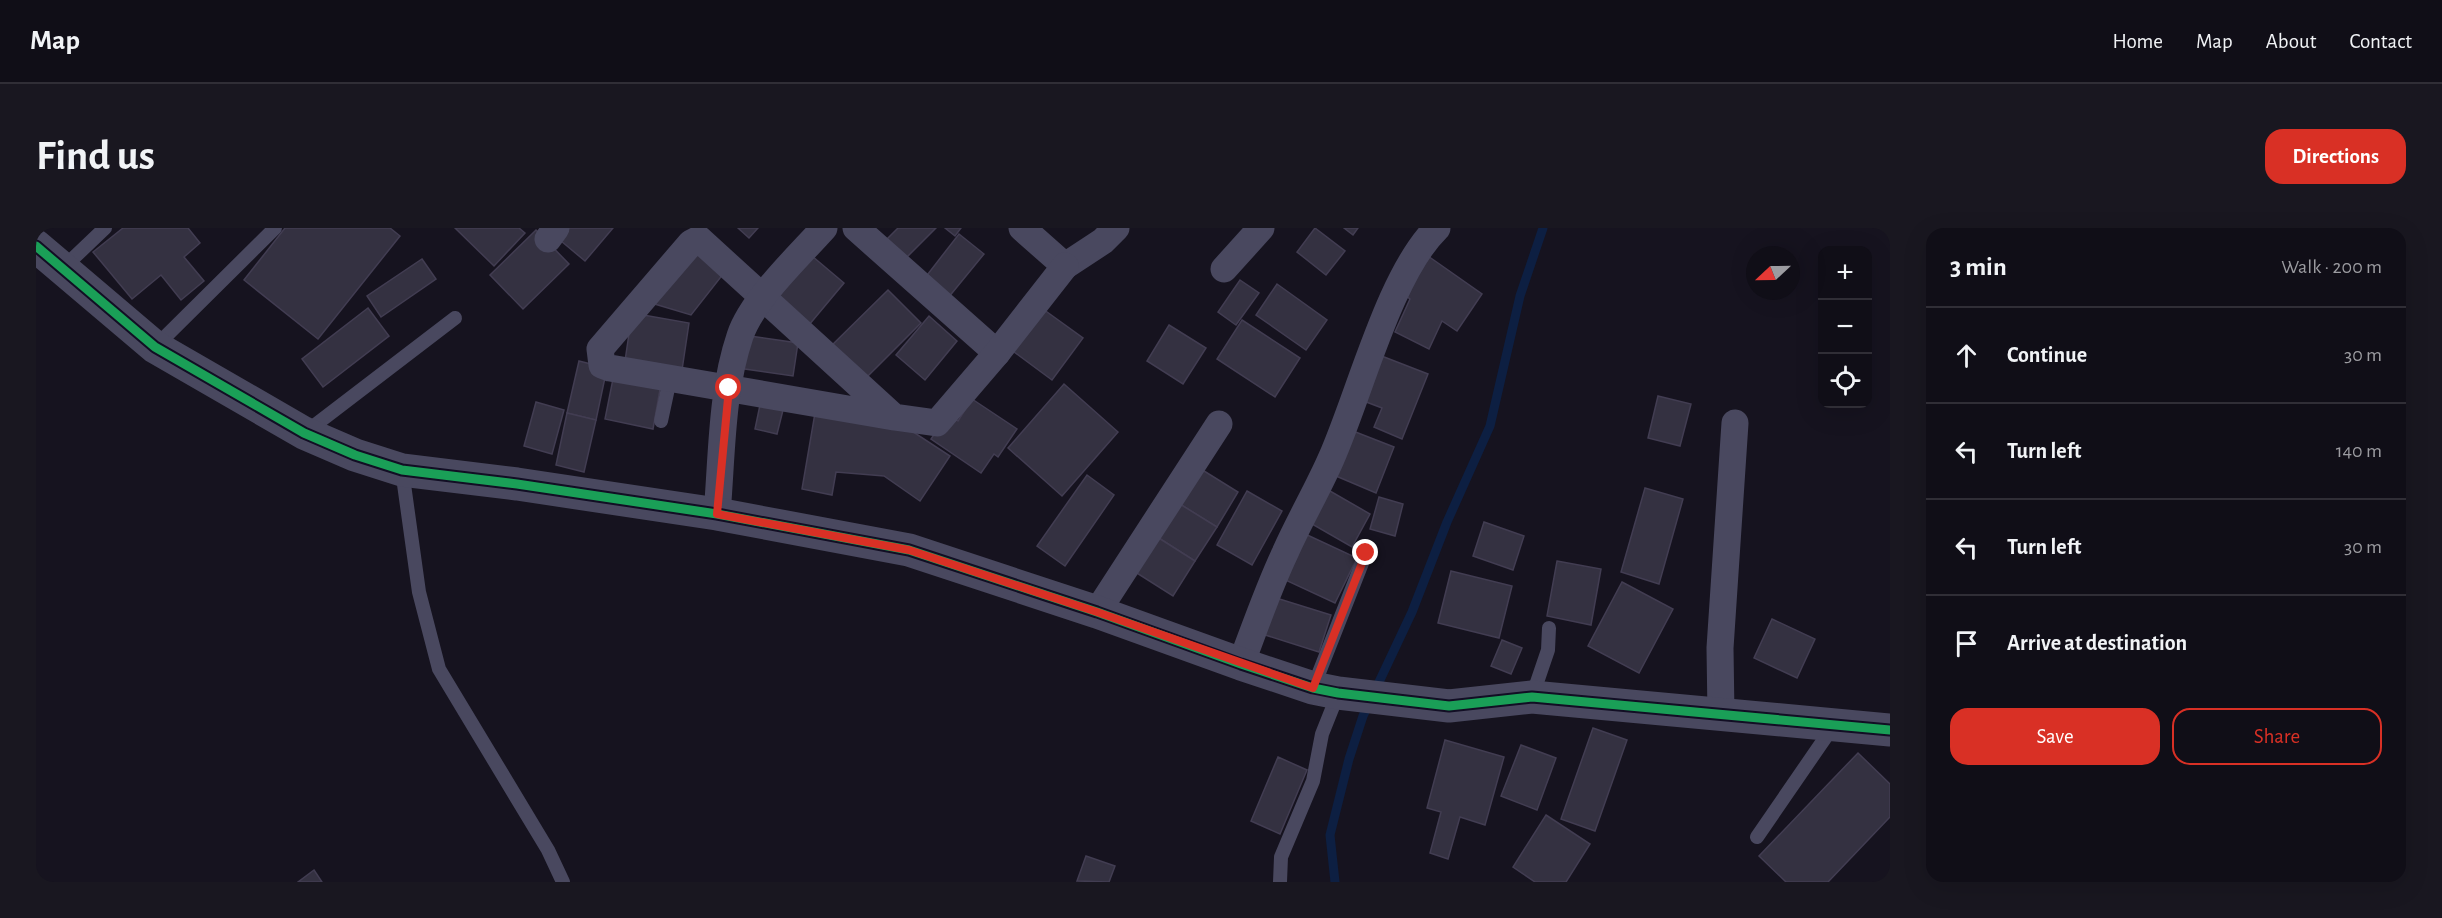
<!DOCTYPE html>
<html lang="en">
<head>
<meta charset="utf-8">
<style>
  body { margin:0; font-family:"Alegreya Sans",sans-serif; background:#191720; color:#f1f3f6 }
  .controls { position:absolute; right:18px; top:18px; display:grid; overflow:hidden; border-radius:12px; box-shadow:0 6px 24px #0002 }
  .controls button { width:54px; height:54px; display:grid; place-items:center; padding:0; border:0; border-bottom:2px solid #302e36; background:#100e17; color:#f1f3f6; font:30px sans-serif }
  .compass { position:absolute; left:1710px; top:18px; width:54px; height:54px; border-radius:50%; background:#100e17; box-shadow:0 6px 24px #0002; rotate:248deg }
  .stop { position:absolute; width:18px; height:18px; margin:-14px; border:4px solid #d93025; border-radius:50%; background:#fff }
  .stop.end { background:#d93025; border-color:#fff; box-shadow:0 2px 6px #0008 }
  .list { margin:0; padding:0; list-style:none }
  h2 { display:flex; justify-content:space-between; align-items:center; height:78px; margin:0; padding:0 24px; font-size:26px }
  h2 small { font-size:20px; font-weight:400; color:#9c9ca1 }
  .list li { display:grid; grid-template-columns:39px 1fr auto; gap:18px; align-items:center; box-sizing:border-box; height:96px; padding:0 24px; border-top:2px solid #302e36 }
  .list b { display:block; font-size:22px; white-space:nowrap }
  .list em { font-size:20px; font-style:normal; color:#9c9ca1 }
  .actions { display:flex; gap:12px; padding:18px 24px }
  .actions a { flex:1; padding:14px 0; border:2px solid #d93025; border-radius:18px; text-align:center; font-size:21px; color:#d93025 }
  .actions .main { background:#d93025; color:#fff }
  .icon { flex:none; width:33px; height:33px; fill:none; stroke:currentColor; stroke-width:2; stroke-linecap:round; stroke-linejoin:round }
  .map { position:relative; flex:none; width:1854px; height:654px; overflow:hidden; border-radius:18px }
  header { display:flex; align-items:center; gap:36px; box-sizing:border-box; height:84px; padding:0 30px; background:#100e17; border-bottom:2px solid #302e36 }
  header strong { font-size:28px }
  nav { display:flex; gap:33px; margin-inline-start:auto; font-size:21px }
  .intro { display:flex; align-items:center; justify-content:space-between; box-sizing:border-box; height:144px; padding:0 36px }
  h1 { margin:0; font-size:42px }
  .button { padding:15px 27px; border-radius:18px; background:#d93025; color:#fff; font-size:21px; font-weight:700 }
  main { display:flex; gap:36px; padding:0 36px }
  aside { flex:1; background:#100e17; border-radius:18px; box-shadow:0 6px 24px #0002 }
  .map>svg:first-child { display:block }
  .lines { fill:none; stroke-linecap:round; stroke-linejoin:round }
  .stream { stroke:#0d1f42; stroke-width:9 }
  .building { fill:#343141; stroke:#423d52; stroke-width:1.5 }
  .service { stroke:#49485f; stroke-width:14 }
  .minor { stroke:#49485f; stroke-width:27 }
  .tertiary { stroke:#49485f; stroke-width:33 }
  .cycleway-casing { stroke:#120e24; stroke-width:13 }
  .cycleway { stroke:#1a9f57; stroke-width:9 }
  .route { stroke:#d93025; stroke-width:8 }
</style>
</head>
<body>
<header>
<strong>Map</strong>
<nav><a>Home</a><a>Map</a><a>About</a><a>Contact</a></nav>
</header>
<div class="intro"><h1>Find us</h1><a class="button">Directions</a></div>
<main>
<div class="map">
<svg width="1854" height="654" viewBox="0 0 1854 654">
  <rect width="100%" height="100%" fill="#16131f"/>
  <g class="lines">
    <polyline class="stream" points="1299,654 1294,607 1313,531 1327,488 1376,384 1411,294 1454,198 1484,68 1507,0"/>
  </g>
  <g class="building">
    <polygon points="87,0 152,0 164,15 148,29 168,53 145,72 125,47 96,71 57,24"/>
    <polygon points="249,0 354,0 364,8 282,111 208,52"/>
    <polygon points="419,0 483,0 489,5 458,38"/>
    <polygon points="525,0 577,0 549,33 519,8"/>
    <polygon points="702,0 722,0 713,10"/>
    <polygon points="862,0 900,0 869,31 850,12"/>
    <polygon points="909,0 925,0 919,8"/>
    <polygon points="1279,0 1309,23 1290,47 1261,24"/>
    <polygon points="1308,0 1322,0 1317,7"/>
    <polygon points="500,2 533,36 487,81 454,47"/>
    <polygon points="923,6 948,26 912,70 888,51"/>
    <polygon points="655,20 688,45 655,87 612,74"/>
    <polygon points="776,28 808,55 773,97 741,70"/>
    <polygon points="1392,28 1446,66 1421,103 1406,93 1393,121 1359,104 1374,71 1366,65"/>
    <polygon points="386,31 400,51 345,89 331,68"/>
    <polygon points="1204,52 1223,65 1200,97 1182,84"/>
    <polygon points="1241,56 1291,92 1270,122 1220,87"/>
    <polygon points="852,62 885,95 824,156 791,122"/>
    <polygon points="1000,76 1047,110 1016,152 970,118"/>
    <polygon points="332,80 353,108 287,159 266,131"/>
    <polygon points="596,85 653,95 646,142 589,133"/>
    <polygon points="893,88 921,113 889,152 860,127"/>
    <polygon points="1206,92 1264,130 1239,169 1181,131"/>
    <polygon points="1133,97 1170,120 1147,156 1111,133"/>
    <polygon points="707,107 762,115 757,148 702,140"/>
    <polygon points="1343,127 1392,146 1366,211 1338,199 1346,180 1325,172"/>
    <polygon points="543,133 571,140 560,192 531,185"/>
    <polygon points="578,146 625,156 617,201 569,191"/>
    <polygon points="1028,156 1082,204 1026,268 972,220"/>
    <polygon points="1622,168 1655,176 1644,218 1612,210"/>
    <polygon points="936,171 981,201 962,229 958,226 945,245 895,211 912,186 922,193"/>
    <polygon points="500,174 528,182 516,226 488,218"/>
    <polygon points="724,177 747,182 741,206 719,201"/>
    <polygon points="780,179 856,190 914,228 884,273 848,248 800,244 796,267 766,261"/>
    <polygon points="531,185 560,192 548,244 520,237"/>
    <polygon points="1317,203 1358,219 1340,265 1300,248"/>
    <polygon points="1160,238 1202,264 1181,299 1139,273"/>
    <polygon points="1051,247 1078,267 1029,338 1001,318"/>
    <polygon points="1287,259 1334,286 1316,319 1269,292"/>
    <polygon points="1609,260 1647,271 1623,356 1585,344"/>
    <polygon points="1211,263 1246,283 1216,337 1181,317"/>
    <polygon points="1343,269 1367,276 1359,308 1334,301"/>
    <polygon points="1139,273 1181,299 1159,333 1118,307"/>
    <polygon points="1448,294 1488,308 1477,342 1437,328"/>
    <polygon points="1267,305 1321,330 1299,375 1245,350"/>
    <polygon points="1118,307 1159,333 1137,368 1096,342"/>
    <polygon points="1521,333 1565,341 1555,397 1511,388"/>
    <polygon points="1415,343 1476,358 1463,410 1402,395"/>
    <polygon points="1586,354 1637,381 1603,445 1552,418"/>
    <polygon points="1237,369 1295,387 1283,424 1226,406"/>
    <polygon points="1736,391 1779,411 1761,450 1718,430"/>
    <polygon points="1466,412 1486,420 1475,446 1455,438"/>
    <polygon points="1557,500 1591,512 1559,603 1525,591"/>
    <polygon points="1409,512 1468,529 1449,597 1424,589 1412,631 1394,625 1405,584 1391,580"/>
    <polygon points="1485,517 1520,530 1501,582 1465,568"/>
    <polygon points="1822,525 1854,556 1854,589 1792,654 1750,654 1723,628"/>
    <polygon points="1242,529 1271,542 1244,606 1215,593"/>
    <polygon points="1510,587 1554,616 1530,654 1499,654 1477,639"/>
    <polygon points="1050,628 1079,638 1073,654 1041,653"/>
    <polygon points="278,642 286,654 262,654"/>
  </g>
  <g class="lines">
    <g class="service">
      <polyline points="26,41 69,0"/>
      <polyline points="119,119 239,0"/>
      <polyline points="625,193 634,151"/>
      <polyline points="270,204 419,90"/>
      <polyline points="366,242 383,364 403,441 512,622 527,654"/>
      <polyline points="1277,460 1330,325"/>
      <polyline points="1496,469 1512,422 1513,400"/>
      <polyline points="1721,609 1798,497"/>
      <polyline points="1244,654 1245,629 1277,553 1286,506 1302,466"/>
    </g>
    <g class="minor">
      <polyline points="820,0 961,125"/>
      <polyline points="986,0 1029,38 1067,13 1080,0"/>
      <polyline points="512,11 520,0"/>
      <polyline points="1188,41 1225,0"/>
      <polyline points="858,189 663,11 655,15 564,121 566,137 574,140 858,189 901,195 961,125 1029,38"/>
      <path d="M681,286C686,228 685,164 704,108C716,72 762,29 788,0"/>
      <polyline points="1061,384 1183,196"/>
      <path d="M1205,436C1219,399 1232,361 1249,325C1263,293 1281,263 1295,231C1324,166 1353,47 1401,0"/>
      <polyline points="1685,487 1684,420 1699,195"/>
    </g>
    <polyline class="tertiary" points="0,18 119,119 268,205 319,227 366,242 481,256 681,286 873,322 1061,384 1205,436 1277,460 1302,465 1413,478 1496,469 1854,502"/>
    <defs>
      <polyline id="cycleway" points="0,18 119,119 268,205 319,227 366,242 481,256 681,286 873,322 1061,384 1205,436 1277,460 1302,465 1413,478 1496,469 1854,502"/>
    </defs>
    <use href="#cycleway" class="cycleway-casing"/>
    <use href="#cycleway" class="cycleway"/>
  </g>
  <g class="lines">
    <polyline class="route" points="693,160 681,286 873,322 1061,384 1277,460 1330,325"/>
  </g>
</svg>
<div class="controls">
<button>+</button>
<button>−</button>
<button><svg class="icon" aria-label="locate" viewBox="0 0 24 24"><circle cx="12" cy="12" r="6"/><path d="M12 2v4M12 18v4M2 12h4M18 12h4"/></svg></button>
</div>
<svg class="compass" viewBox="-18 -18 36 36"><path d="M0-13l5 13h-10z" fill="#e53935"/><path d="M0 13l5-13h-10z" fill="#9c9ca1"/></svg>
<div class="stop" style="left:693px;top:160px"></div>
<div class="stop end" style="left:1330px;top:325px"></div>
</div>
<aside>
<h2>3 min<small>Walk · 200 m</small></h2>
<ul class="list">
<li><svg class="icon" aria-label="ahead" viewBox="0 0 24 24"><path d="M12 20V5M6 11l6-6 6 6"/></svg><div><b>Continue</b></div><em>30 m</em></li>
<li><svg class="icon" aria-label="left" viewBox="0 0 24 24"><path d="M17 20v-9H6M10 6l-5 5 5 5"/></svg><div><b>Turn left</b></div><em>140 m</em></li>
<li><svg class="icon" aria-label="left" viewBox="0 0 24 24"><path d="M17 20v-9H6M10 6l-5 5 5 5"/></svg><div><b>Turn left</b></div><em>30 m</em></li>
<li><svg class="icon" aria-label="arrive" viewBox="0 0 24 24"><path d="M6 21V4h12l-3 4 3 4H6"/></svg><div><b>Arrive at destination</b></div></li>
</ul>
<div class="actions"><a class="main">Save</a><a>Share</a></div>
</aside>
</main>
</body>
</html>
